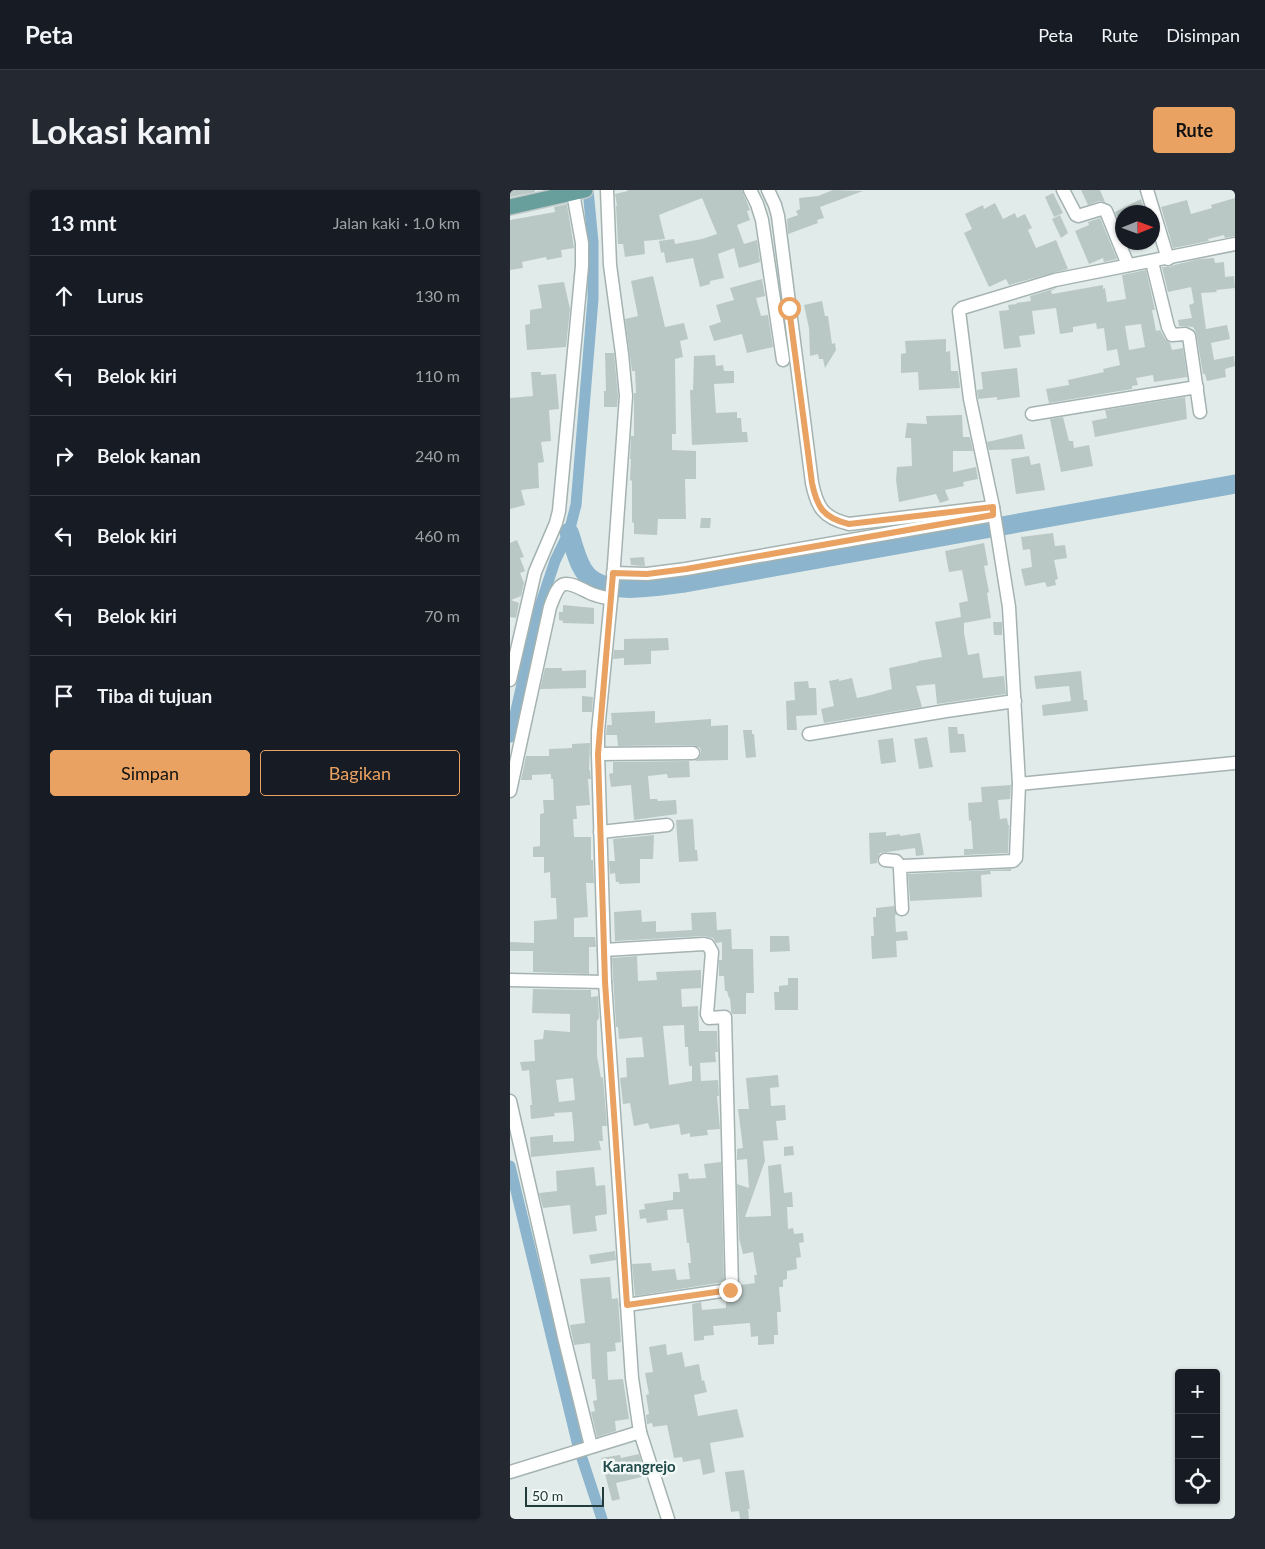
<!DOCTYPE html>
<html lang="id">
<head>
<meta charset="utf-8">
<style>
  body { margin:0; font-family:Lato,sans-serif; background:#242831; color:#f1f3f6 }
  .controls { position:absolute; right:15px; bottom:15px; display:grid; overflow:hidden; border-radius:5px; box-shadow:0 1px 4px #0004 }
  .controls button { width:45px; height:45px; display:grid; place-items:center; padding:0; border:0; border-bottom:1px solid #363941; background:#171b24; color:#f1f3f6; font:25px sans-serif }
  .compass { position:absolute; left:605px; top:15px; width:45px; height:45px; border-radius:50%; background:#171b24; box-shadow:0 1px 4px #0004; rotate:89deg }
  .scale { position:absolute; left:15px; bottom:12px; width:79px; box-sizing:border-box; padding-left:5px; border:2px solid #233b3a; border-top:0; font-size:14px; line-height:18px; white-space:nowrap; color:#233b3a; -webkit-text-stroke:4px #f2f8f6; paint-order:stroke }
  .stop { position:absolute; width:15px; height:15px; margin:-11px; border:4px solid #e9a261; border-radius:50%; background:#fff }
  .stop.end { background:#e9a261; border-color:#fff; box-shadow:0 1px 5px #0008 }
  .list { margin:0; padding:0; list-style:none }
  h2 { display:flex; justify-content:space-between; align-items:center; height:65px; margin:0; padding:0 20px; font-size:21px }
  h2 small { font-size:16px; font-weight:400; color:#9ea1a6 }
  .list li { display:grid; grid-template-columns:32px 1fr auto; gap:15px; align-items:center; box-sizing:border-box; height:80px; padding:0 20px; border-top:1px solid #363941 }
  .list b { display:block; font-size:19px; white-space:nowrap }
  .list em { font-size:16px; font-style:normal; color:#9ea1a6 }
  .actions { display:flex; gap:10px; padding:15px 20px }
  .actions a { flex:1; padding:11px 0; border:1px solid #e9a261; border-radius:5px; text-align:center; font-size:18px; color:#e9a261 }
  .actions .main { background:#e9a261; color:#111 }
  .icon { flex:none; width:28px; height:28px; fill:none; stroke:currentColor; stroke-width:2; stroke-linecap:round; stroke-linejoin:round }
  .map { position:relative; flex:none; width:725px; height:1329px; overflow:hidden; border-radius:5px }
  header { display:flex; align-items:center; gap:30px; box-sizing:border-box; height:70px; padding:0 25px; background:#171b24; border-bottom:1px solid #363941 }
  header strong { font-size:24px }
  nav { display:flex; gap:28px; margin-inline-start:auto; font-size:18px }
  .intro { display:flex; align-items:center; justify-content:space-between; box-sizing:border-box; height:120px; padding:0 30px }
  h1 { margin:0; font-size:35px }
  .button { padding:12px 22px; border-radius:5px; background:#e9a261; color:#111; font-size:18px; font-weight:700 }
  main { display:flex; gap:30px; padding:0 30px }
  aside { flex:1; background:#171b24; border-radius:5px; box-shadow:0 1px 4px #0004 }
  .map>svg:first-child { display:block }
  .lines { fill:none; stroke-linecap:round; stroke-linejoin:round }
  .canal { stroke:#8cb4cd; stroke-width:11 }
  .river { stroke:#8cb4cd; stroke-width:19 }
  .building { fill:#bac8c5; fill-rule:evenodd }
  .minor-casing { stroke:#a4b3b1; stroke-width:15 }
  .major-casing { stroke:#c1c8c8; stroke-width:18 }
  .minor { stroke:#fff; stroke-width:12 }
  .major { stroke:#689e9c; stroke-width:15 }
  .route { stroke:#e9a261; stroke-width:6 }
  .labels { text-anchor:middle; stroke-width:5; stroke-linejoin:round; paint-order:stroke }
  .quarter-label { font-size:15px; font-weight:bold; fill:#204b4b; stroke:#f2f8f6 }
</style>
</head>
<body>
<header>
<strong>Peta</strong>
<nav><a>Peta</a><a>Rute</a><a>Disimpan</a></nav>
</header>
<div class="intro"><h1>Lokasi kami</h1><a class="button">Rute</a></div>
<main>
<aside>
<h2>13 mnt<small>Jalan kaki · 1.0 km</small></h2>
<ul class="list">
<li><svg class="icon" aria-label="ahead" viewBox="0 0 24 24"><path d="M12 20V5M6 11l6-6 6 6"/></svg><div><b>Lurus</b></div><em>130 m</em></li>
<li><svg class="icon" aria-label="left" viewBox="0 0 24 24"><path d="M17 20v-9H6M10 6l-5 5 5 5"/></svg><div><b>Belok kiri</b></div><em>110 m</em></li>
<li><svg class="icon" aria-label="right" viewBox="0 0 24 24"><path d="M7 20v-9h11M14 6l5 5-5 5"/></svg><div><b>Belok kanan</b></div><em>240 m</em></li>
<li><svg class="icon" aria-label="left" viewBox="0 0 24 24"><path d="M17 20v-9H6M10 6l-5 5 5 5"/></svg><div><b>Belok kiri</b></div><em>460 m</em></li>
<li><svg class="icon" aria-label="left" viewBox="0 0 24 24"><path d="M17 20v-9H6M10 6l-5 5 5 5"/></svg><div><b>Belok kiri</b></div><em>70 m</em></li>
<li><svg class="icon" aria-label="arrive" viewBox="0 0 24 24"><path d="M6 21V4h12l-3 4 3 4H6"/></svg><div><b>Tiba di tujuan</b></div></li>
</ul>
<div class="actions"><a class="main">Simpan</a><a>Bagikan</a></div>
</aside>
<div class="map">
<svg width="725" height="1329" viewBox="0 0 725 1329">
  <rect width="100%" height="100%" fill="#e1ebe9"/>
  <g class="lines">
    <g class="canal">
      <polyline points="0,547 29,419 45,371 59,342 66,315 83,109 83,52 78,0"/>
      <polyline points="0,976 68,1256 92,1329"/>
    </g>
    <path class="river" d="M59,342C64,355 67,374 77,385C98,407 148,396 175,393L725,294"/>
  </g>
  <g class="building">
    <polygon points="0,0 25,0 25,2 0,7"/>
    <polygon points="117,0 232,0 240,20 237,21 240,30 227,35 234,54 247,50 250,72 229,78 224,58 208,64 214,88 200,91 200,94 190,97 183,68 156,73 154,62 151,63 149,51 164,49 165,54 192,49 207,44 192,8 149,25 155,49 134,51 135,64 115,67 113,54 108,54 106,16 107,16 105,4 118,1"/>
    <polygon points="323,0 353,1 310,17 314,28 307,30 308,33 278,44 277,29 288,25 286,21 290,19 289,8 308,6"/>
    <polygon points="571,0 590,0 595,12 589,11 578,15"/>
    <polygon points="543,3 553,23 544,27 535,7"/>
    <polygon points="725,8 725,46 715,48 714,45 698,49 699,51 663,58 651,17 677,10 681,24 702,18 701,15"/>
    <polygon points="631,9 635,22 612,22 612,35 611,36 605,22"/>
    <polygon points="485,13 493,29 505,23 507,28 515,24 522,38 518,40 526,58 546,50 558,79 499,95 496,89 479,97 454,43 462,39 455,24 473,15 474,19"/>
    <polygon points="57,14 64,58 51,60 52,67 37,70 36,67 12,72 13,78 0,80 0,30 45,22 44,17"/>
    <polygon points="550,25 558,43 551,48 542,29"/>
    <polygon points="590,28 607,69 594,72 593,68 579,74 565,41 579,35 578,32"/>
    <polygon points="704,68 705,73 714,72 715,87 724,86 725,98 706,100 707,102 691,103 696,139 717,135 720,149 701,153 704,170 724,166 725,176 715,179 716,187 697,191 695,184 693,184 686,142 683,137 669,136 668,130 682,128 679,115 684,113 681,97 658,102 652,77 660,77 664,75 689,69"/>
    <path d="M636,80L645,120H642L646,141L650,140L655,149L660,153L662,160L673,158L677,187L644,192L643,185L626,188L628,195L622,196V199L539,213L536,199L559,195L558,190L594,182L593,179L610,175L607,159L597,161L594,138L587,139L586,133L563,137V142L550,144L546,118L522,121L525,144L509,146L511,157L494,159L489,121L499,120L498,115L507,114L506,113L521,111L520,106L547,98L541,101L542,104L593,95V99L595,98L597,112L616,109L612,85ZM631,134L635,157L619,160L615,136Z"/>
    <polygon points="143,86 155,137 174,133 178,149 170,151 173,167 165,169 166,244 162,244 162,260 186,261 186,289 175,289 176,329 148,329 147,345 124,344 124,333 122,332 122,291 120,290 121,269 120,269 121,246 124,246 124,203 126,203 125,181 122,181 115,129 128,126 121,91"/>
    <polygon points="252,89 255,106 246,108 251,126 258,125 263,157 237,163 232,144 204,151 199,136 211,132 206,115 224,110 220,98"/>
    <polygon points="54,92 60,119 56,157 17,160 15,135 20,134 20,120 32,118 28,95"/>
    <polygon points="312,111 315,126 318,126 322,154 325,153 326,160 315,178 313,169 309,169 308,164 300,166 299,138 294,115"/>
    <polygon points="436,149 436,162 440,161 441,181 448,181 450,198 409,200 408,182 391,183 391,164 396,163 395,151"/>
    <polygon points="95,163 104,163 108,206 107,217 94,217 94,201 96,201"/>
    <polygon points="205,165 206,176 213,175 214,181 224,181 224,193 204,194 206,223 227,222 227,228 231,228 232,242 237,242 238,252 182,255 180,200 183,200 184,166"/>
    <polygon points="507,178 510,207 487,210 487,207 468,209 467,200 473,199 471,182"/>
    <polygon points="21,182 31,182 31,185 46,184 49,219 39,220 41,251 31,252 34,272 28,273 29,298 11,300 15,315 0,319 0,208 23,206"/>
    <polygon points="675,207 677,229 585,247 582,231 597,228 595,220"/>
    <polygon points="452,225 453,247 460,247 463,261 443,261 443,282 466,277 468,289 453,292 454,296 435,300 439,310 430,313 426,304 389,312 386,290 387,277 402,276 401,248 395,248 397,233 417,234 416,226"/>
    <polygon points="553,227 559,251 563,251 564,258 579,255 583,276 551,282 540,229"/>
    <polygon points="512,244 515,259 479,260 477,252"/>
    <polygon points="519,266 521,275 530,273 535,300 506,304 501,269"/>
    <polygon points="191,328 201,328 200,338 190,338"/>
    <polygon points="543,343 545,356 555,355 557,368 544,370 548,389 545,390 546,395 537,397 535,392 515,396 511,379 522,377 520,359 513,360 511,347"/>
    <polygon points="7,350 14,367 10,368 15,381 10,383 14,393 11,406 1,410 9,413 6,428 0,427 0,353"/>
    <polygon points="474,353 478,375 474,376 479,402 477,403 481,428 454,433 454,443 458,465 469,463 473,488 494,486 496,504 427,514 425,494 406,496 412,517 314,533 311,519 324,516 319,491 329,489 329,491 342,488 347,508 361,505 382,499 379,478 408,472 408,471 432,467 425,432 451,427 449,413 458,411 452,380 439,382 435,361"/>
    <polygon points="134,367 135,376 121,375 120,368"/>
    <polygon points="53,415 84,418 84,434 53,433 53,431 49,430 49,422 53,422"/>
    <polygon points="483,432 492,432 492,445 484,445"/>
    <polygon points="158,448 159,460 141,461 141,474 114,475 114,468 103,469 104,460 114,460 114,449"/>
    <polygon points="35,478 52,478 52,481 76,480 76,498 30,499"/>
    <polygon points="571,481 574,510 577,510 578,521 533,526 532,515 561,511 559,496 526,499 524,486"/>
    <polygon points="298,491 299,498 306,498 307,525 286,526 287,540 277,540 276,511 285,510 284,492"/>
    <polygon points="72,506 83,507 82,522 72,522"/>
    <polygon points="145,521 145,533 201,529 201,536 218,535 218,570 185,571 190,567 191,562 190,558 183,555 108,556 107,545 96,545 97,535 102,535 101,523"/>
    <polygon points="438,537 447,537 448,544 454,544 456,562 440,563"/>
    <polygon points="233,540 242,540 242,544 244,544 246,567 236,568"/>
    <polygon points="417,547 423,577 409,579 404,549"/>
    <polygon points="383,548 386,572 371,574 368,550"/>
    <polygon points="80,553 79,580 80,580 81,589 78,589 80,615 66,616 67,629 63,629 64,647 81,647 81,670 83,670 84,693 76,693 78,727 64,728 64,747 85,747 86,757 79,757 79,784 23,782 23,761 0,761 0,752 24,753 24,731 47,729 46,708 41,708 40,682 34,683 34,667 23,667 23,657 30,656 30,624 34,623 33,610 44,610 43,589 41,589 41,584 22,585 22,590 11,590 16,566 39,566 39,559 62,558 62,554"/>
    <polygon points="179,571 180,587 158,588 157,584 138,586 140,609 147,609 148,611 166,610 167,624 124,630 121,595 101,597 99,584 103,583 103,572"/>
    <polygon points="501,595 500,609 488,610 490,629 497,628 498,635 499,635 498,663 454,665 454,659 463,659 461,630 459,631 458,613 472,612 471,597"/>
    <polygon points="183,629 185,660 187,660 188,671 169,672 166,630"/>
    <polygon points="376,642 376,646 390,644 390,646 410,643 414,665 406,666 405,658 370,663 367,669 367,673 360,674 359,643"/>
    <polygon points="144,645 143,669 130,669 130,693 109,694 109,692 106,692 105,683 100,684 99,671 105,671 103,649"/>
    <polygon points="501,679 501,681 480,681 481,684 471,685 472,707 400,711 398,684"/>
    <polygon points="384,716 387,725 385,725 386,742 397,741 398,750 386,751 387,767 362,769 361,746 364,746 363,727 366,727 366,718"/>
    <polygon points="131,720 132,732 146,731 146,742 182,740 181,723 206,722 207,740 221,739 222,759 243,759 244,803 236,803 236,824 222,824 221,821 220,808 219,808 217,801 215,801 214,786 209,786 209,770 212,770 212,752 206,753 203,748 194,746 105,751 104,722"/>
    <polygon points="260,746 279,746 280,761 260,762"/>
    <path d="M127,766L128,791L147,790L146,782L191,780V798L171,799L172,817L188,816L189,841H207L208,862H205L206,872L190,873L191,891L208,890L209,906H207L210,939L197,940L198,945L180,947V943L171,945L169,934L140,939L138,933L124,936L120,913L113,914L110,888L117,887L116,868L134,867L132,847L109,849L108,837H106L102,768ZM174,835L175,857H178L179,876H182V891L159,895L153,836Z"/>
    <polygon points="278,788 288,788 288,820 265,820 264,802 269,802 269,796 278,795"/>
    <path d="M23,799L81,800V807L88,806L89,828L87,831V866L91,888L93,887L97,936H92L93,951H89L91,960L21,967L20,947L43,945V952L64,951V945L62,922L44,923L45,926L21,929L20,915H22L19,880L12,881L10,872L25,871L24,850L33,849L34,840L60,842V824L22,823ZM63,888L65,910L49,912L46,890Z"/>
    <polygon points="268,885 269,897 260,898 261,916 275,915 276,930 266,931 268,950 253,951 255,971 235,1027 261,1026 258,976 271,974 274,1003 282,1002 283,1017 277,1017 278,1039 283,1038 284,1044 293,1043 294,1052 289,1053 291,1067 286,1068 287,1079 277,1081 277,1089 273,1090 273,1097 269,1097 271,1122 267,1122 268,1145 264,1145 264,1154 248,1155 248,1146 241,1147 240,1133 203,1136 204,1145 194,1146 194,1150 184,1151 182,1114 191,1112 192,1120 216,1118 216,1109 222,1107 229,1103 230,1095 245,1093 244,1085 247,1085 243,1062 233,1064 229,1048 227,994 239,998 237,969 227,970 227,959 233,958 228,919 239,919 236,888"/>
    <polygon points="283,956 284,965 274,966 274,957"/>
    <polygon points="211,972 214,1092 125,1106 122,1074 141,1073 142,1081 165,1079 167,1090 180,1089 178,1073 181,1073 179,1053 177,1053 173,1019 157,1020 158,1030 137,1033 136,1028 130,1029 129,1020 135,1019 134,1014 163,1010 163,1002 170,1002 168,984 178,983 179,989 196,988 194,974"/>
    <polygon points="84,977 86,996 95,995 97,1024 85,1026 87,1041 63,1044 60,1015 33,1018 29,1003 47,1001 46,981"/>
    <polygon points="105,1061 106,1070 81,1074 79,1065"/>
    <polygon points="100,1087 102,1109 108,1108 111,1152 105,1153 106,1161 97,1162 98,1190 113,1189 119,1229 105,1231 106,1241 87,1247 81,1222 85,1221 83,1211 87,1210 85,1189 82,1189 80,1153 64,1155 60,1135 75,1133 70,1089"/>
    <polygon points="156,1154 157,1165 172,1162 175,1177 189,1174 192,1191 194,1190 197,1202 184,1205 188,1226 227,1219 234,1247 200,1253 205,1282 193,1285 190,1269 173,1272 172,1267 164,1268 157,1235 143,1237 142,1233 137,1234 136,1225 139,1224 136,1205 139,1204 135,1183 143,1182 139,1157"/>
    <polygon points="129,1264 136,1286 106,1293 110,1309 102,1311 91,1268 110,1265 111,1268"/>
    <polygon points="234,1280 240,1319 238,1319 239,1329 230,1329 229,1321 221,1322 215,1282"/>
  </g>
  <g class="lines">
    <defs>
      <g id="minor">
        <polyline points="97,0 100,75 112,164 116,206 103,389 88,541 88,564 95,792 122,1188 130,1242 158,1329"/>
        <polyline points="240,0 247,14 252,30 273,170"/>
        <path d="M258,0L265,15L268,26L302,293C307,317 313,328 339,334L483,317"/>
        <polyline points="553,0 566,25 568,26 591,19 596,21 618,75"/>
        <polyline points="637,0 658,69"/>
        <polyline points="642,72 658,137 662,145 675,144 679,146 690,222"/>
        <polyline points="522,224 687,197"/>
        <polyline points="103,383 137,384 176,379 483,325"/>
        <polyline points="0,490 25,382 46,333 49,321 72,76 72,53 63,3"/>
        <polyline points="299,544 436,521 505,511"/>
        <polyline points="88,564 183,563"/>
        <polyline points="509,594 725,573"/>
        <path d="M0,601L40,417C50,390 52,389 78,402C85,406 93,407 101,409"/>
        <polyline points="90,642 157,635"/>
        <polyline points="375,670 386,671 391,677"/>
        <polyline points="392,719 390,679 393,676 503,671 506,668 509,594 499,417 483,317 460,209 449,121 452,118 545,90 725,54"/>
        <polyline points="94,760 194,754 198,755 202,762 197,824 199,828 215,827 222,1098 218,1100 117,1115"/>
        <polyline points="0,790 95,792"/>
        <polyline points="0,911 54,1147 81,1256"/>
        <polyline points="0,1282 130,1242"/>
      </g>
      <polyline id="major" points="0,17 75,0"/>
    </defs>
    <use href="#minor" class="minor-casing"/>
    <use href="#major" class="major-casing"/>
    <use href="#minor" class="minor"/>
    <use href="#major" class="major"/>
  </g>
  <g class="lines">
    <path class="route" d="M220,1100L117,1115L95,792L88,564L103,383L137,384L176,379L483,325V317L339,334C313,328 307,317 302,293L279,118"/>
  </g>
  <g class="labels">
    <g class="quarter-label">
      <text x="129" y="1282">Karangrejo</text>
    </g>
  </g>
</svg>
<div class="controls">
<button>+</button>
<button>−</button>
<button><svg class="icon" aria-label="locate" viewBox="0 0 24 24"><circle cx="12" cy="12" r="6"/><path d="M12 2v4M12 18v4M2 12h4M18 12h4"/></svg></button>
</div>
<svg class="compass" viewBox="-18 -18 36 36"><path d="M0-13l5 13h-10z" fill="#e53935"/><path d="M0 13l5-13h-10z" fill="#9ea1a6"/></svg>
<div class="scale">50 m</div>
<div class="stop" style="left:279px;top:118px"></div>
<div class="stop end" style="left:220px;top:1100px"></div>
</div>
</main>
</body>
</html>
